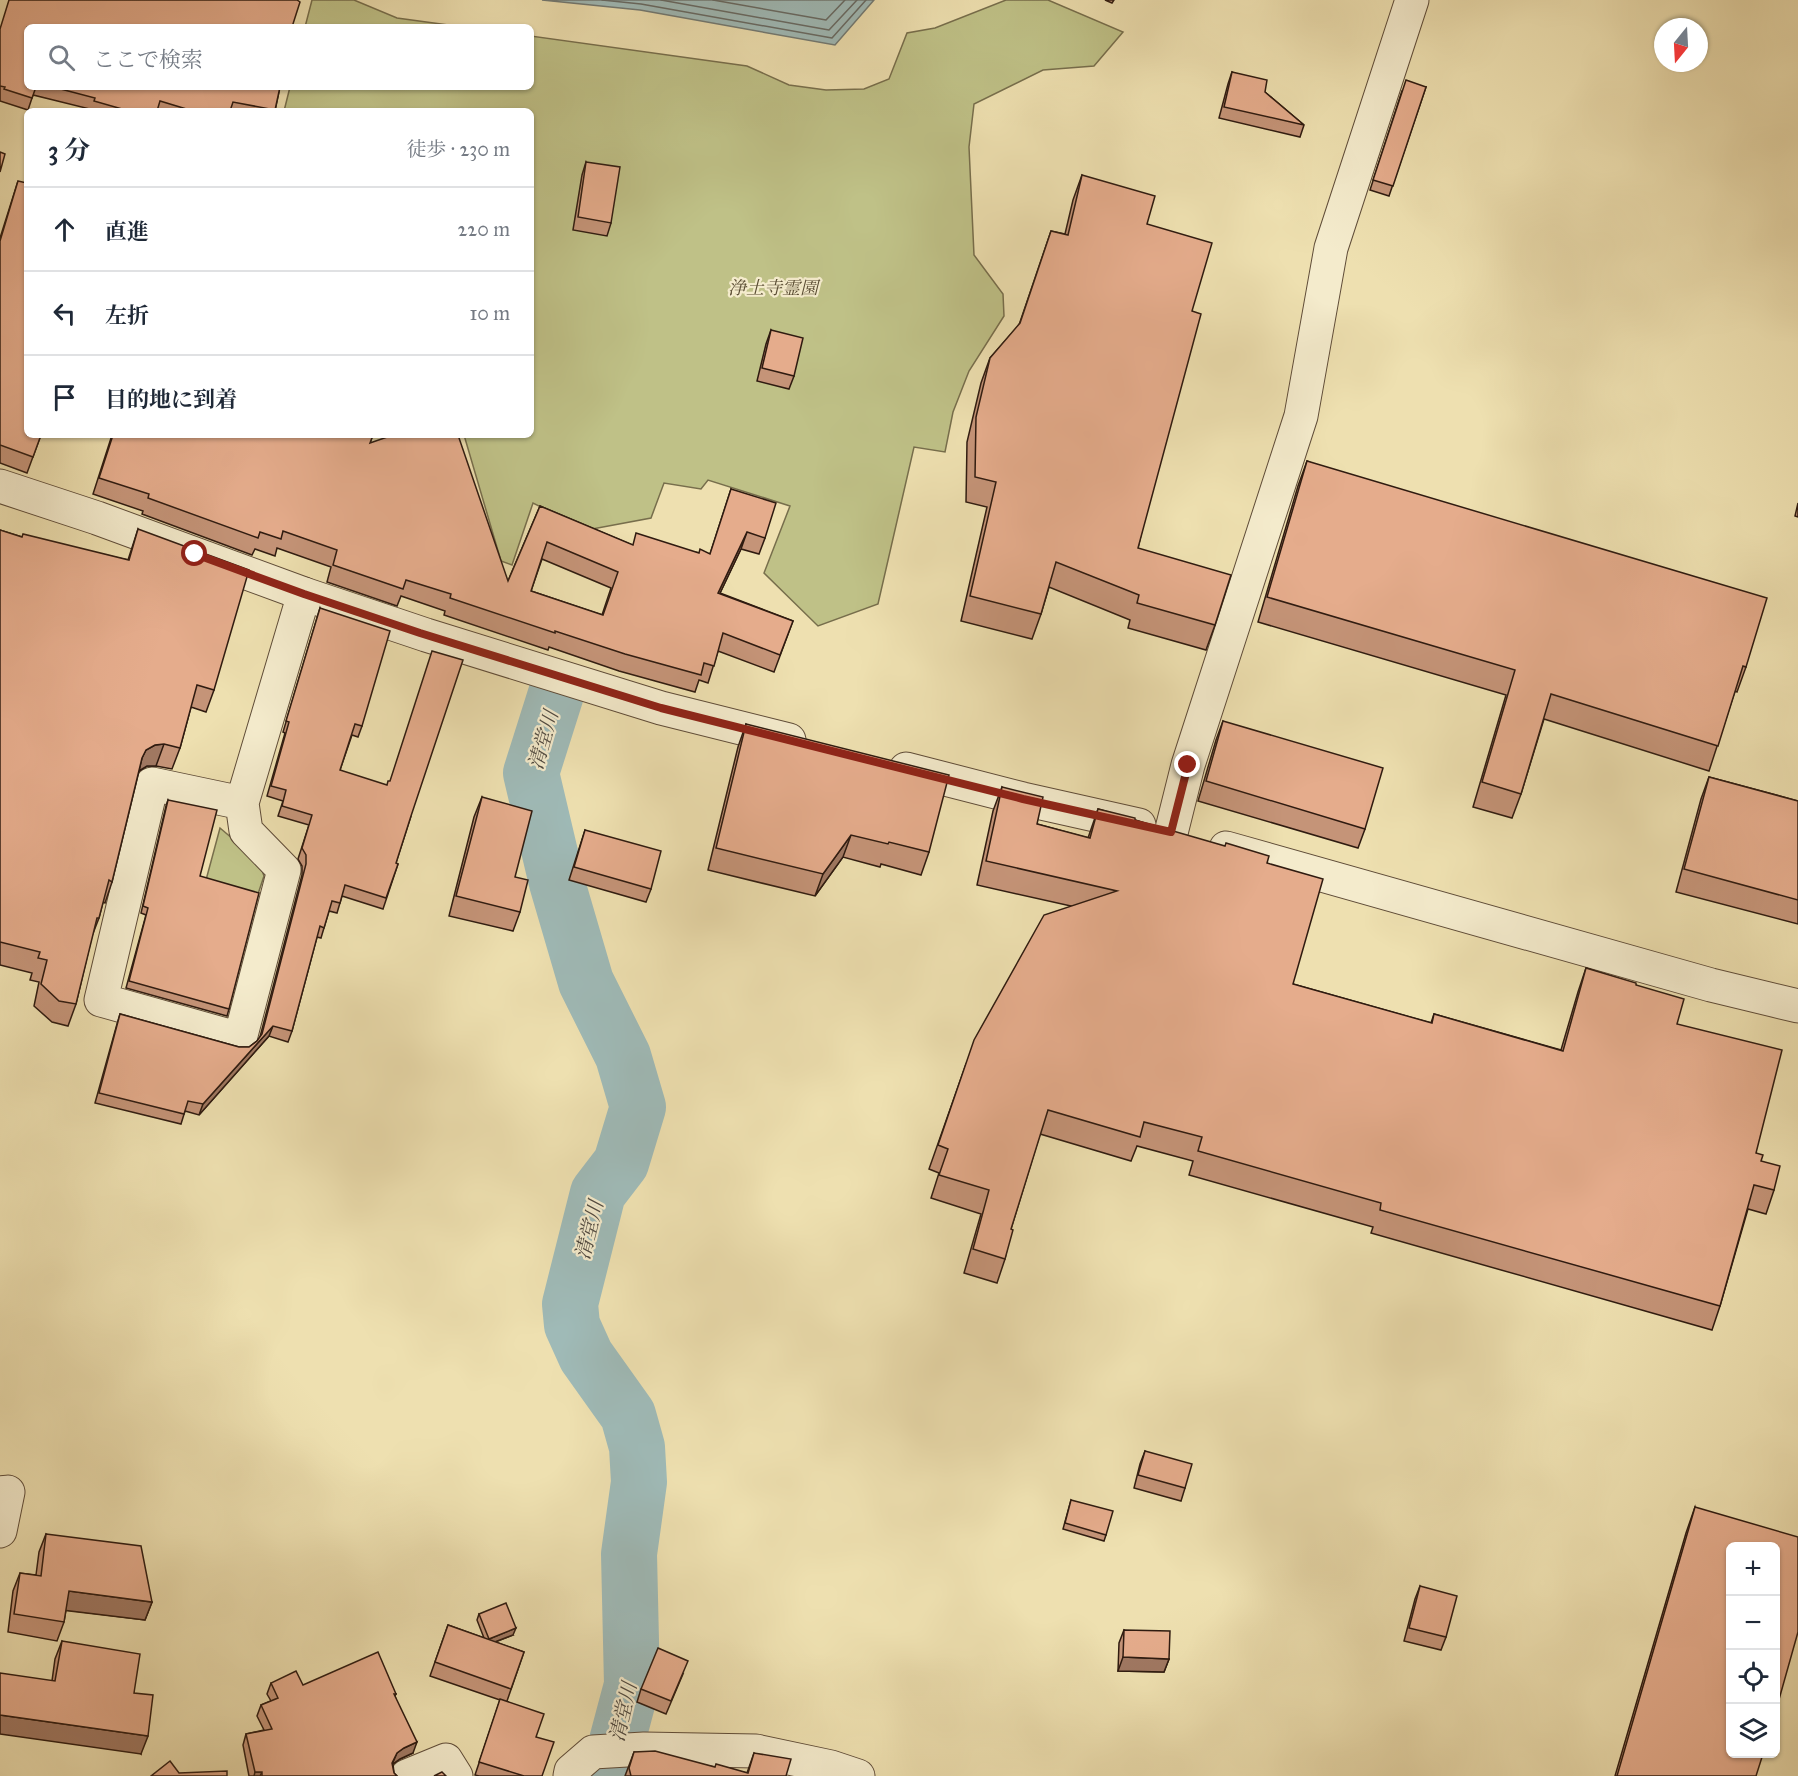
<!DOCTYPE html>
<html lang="ja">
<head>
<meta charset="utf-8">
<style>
  body { margin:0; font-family:"IM FELL Great Primer","Noto Serif JP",serif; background:#f2f2f3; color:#1f2937 }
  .controls { position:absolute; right:18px; bottom:18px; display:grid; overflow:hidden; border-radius:9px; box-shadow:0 2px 4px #0004 }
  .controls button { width:54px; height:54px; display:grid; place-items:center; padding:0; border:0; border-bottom:2px solid #e0e1e3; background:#fff; color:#1f2937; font:30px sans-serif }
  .compass { position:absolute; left:1654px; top:18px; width:54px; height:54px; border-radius:50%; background:#fff; box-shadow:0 2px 4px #0004; rotate:198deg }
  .stop { position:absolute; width:18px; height:18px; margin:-14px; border:4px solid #8f2418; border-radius:50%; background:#fff }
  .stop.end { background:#8f2418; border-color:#fff; box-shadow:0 2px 6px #0008 }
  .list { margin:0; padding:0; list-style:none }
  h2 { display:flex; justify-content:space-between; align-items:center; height:78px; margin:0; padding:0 24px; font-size:26px }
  h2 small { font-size:20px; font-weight:400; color:#747a83 }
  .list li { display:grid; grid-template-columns:39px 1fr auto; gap:18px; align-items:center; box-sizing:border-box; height:84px; padding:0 24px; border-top:2px solid #e0e1e3 }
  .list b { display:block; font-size:22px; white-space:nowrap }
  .list em { font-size:20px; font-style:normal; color:#747a83 }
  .icon { flex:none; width:33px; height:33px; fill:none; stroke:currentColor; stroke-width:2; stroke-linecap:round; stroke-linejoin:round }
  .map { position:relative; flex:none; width:1798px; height:1776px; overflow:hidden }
  .search { position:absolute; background:#fff; box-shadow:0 2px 4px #0004; left:24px; top:24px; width:510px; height:66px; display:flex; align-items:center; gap:15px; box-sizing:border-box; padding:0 21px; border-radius:9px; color:#747a83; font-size:22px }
  .panel { position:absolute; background:#fff; box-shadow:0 2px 4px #0004; left:24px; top:108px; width:510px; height:330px; border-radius:9px }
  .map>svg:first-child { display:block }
  .green { fill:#bfc187; stroke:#776e4c; stroke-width:1.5 }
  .water { fill:#9fbab7; stroke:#727a74; stroke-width:1.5 }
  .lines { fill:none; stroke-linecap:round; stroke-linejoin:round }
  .shore { stroke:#676a64; stroke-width:1.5 }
  .river { stroke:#9fbab7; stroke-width:56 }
  .minor-casing { stroke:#5f4c38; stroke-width:35 }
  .minor { stroke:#f4ebcc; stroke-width:33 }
  .wall { fill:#c59478; stroke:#2f1b10; stroke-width:1.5; fill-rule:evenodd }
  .shaded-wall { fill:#a07862; stroke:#2f1b10; stroke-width:1.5 }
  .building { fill:#e5ac8c; stroke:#2f1b10; stroke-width:1.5; fill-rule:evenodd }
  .route { stroke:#8f2418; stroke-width:8 }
  .labels { text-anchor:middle; stroke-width:4.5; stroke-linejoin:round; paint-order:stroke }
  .park-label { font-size:18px; font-style:italic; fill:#5a4d34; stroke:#f4ebcc }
  .water-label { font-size:20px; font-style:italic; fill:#514b42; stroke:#f4ebcc }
</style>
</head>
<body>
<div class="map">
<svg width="1798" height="1776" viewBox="0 0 1798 1776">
  <rect width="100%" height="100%" fill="#eee0b0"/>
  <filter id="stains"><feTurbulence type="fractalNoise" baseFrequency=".00333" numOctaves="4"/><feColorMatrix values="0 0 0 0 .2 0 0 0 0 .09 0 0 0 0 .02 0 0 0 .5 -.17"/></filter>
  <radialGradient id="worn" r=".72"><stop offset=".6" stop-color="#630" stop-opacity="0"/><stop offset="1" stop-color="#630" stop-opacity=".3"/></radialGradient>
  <g class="green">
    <polygon points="312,0 354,0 397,18 463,27 305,27"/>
    <polygon points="1006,0 1048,0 1123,32 1094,66 1043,70 974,104 969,147 974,255 1003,294 1004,316 969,371 953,412 945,452 914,447 878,604 818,626 764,573 790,506 708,480 701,489 664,483 651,518 587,530 533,503 512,565 501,561 464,435 531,435 531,111 284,111 290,87 531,87 531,36 747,66 789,85 826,90 864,89 889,79 907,33 935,28"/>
    <polygon points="220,828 259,861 264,876 258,894 206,880"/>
  </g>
  <polygon class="water" points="542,0 874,0 835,45 640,10"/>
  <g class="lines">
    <g class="shore">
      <polyline points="602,0 641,4 832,38 866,0"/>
      <polyline points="661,0 829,30 857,0"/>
      <polyline points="713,0 826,20 845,0"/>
    </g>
    <polyline class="river" points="556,694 531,773 557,883 586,982 623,1056 638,1107 621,1163 598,1193 570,1304 572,1325 586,1356 628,1415 637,1447 639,1482 629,1554 632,1685 612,1760 614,1776"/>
    <defs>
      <g id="minor">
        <polyline points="0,486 97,518 304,594 426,635 661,708 789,740"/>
        <polyline points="906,769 1023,799 1139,825"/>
        <polyline points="242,803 152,784 101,1000 240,1039 284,870 246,831 242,803 304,594"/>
        <polyline points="1171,833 1188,765 1301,416 1331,248 1412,0"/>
        <polyline points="1226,848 1711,985 1798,1006"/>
        <polyline points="0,1493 8,1492 0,1531"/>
        <polyline points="407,1776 446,1760 456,1776"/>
        <polyline points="570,1776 571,1771 593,1752 644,1749 756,1751 831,1767 858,1776"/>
      </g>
    </defs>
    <use href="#minor" class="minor-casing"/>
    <use href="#minor" class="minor"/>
  </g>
  <g class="wall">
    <polygon points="1105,0 1114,0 1112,3"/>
    <polygon points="0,27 27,27 27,87 280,87 275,111 90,111 90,109 33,95 28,110 0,101"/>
    <polygon points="1232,72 1265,92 1304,125 1300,137 1219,118 1228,84"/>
    <polygon points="1426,87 1389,196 1370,190 1402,91"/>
    <polygon points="586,162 611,223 607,236 573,230 582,175"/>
    <polygon points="1082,175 1147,224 1192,311 1138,548 1215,625 1206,650 1128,628 1130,620 1049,587 1041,614 1032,639 961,621 987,507 966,502 967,442 981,383 990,358 1019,325 1051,231 1065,234 1073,200"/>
    <polygon points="18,181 41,435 27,473 0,463 0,238"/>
    <polygon points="771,330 794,376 789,389 757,381 766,344"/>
    <path d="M112,435H373L370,443L508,581L540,506L632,545L710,554L731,489L765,538L759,554L741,549L720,593L793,621L774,672L718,651L708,683L699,680L695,692L619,671L549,647L548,650L444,615L445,611L401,596L397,606L327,582L331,567L277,548L275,556L255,549L252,555L142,514L143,511L93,494ZM542,559L611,588L602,615L531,591Z"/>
    <polygon points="1307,461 1746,667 1737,692 1735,691 1709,771 1544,719 1521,794 1512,818 1473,807 1506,695 1258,622 1298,486"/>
    <polygon points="1798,503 1798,517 1795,516"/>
    <polygon points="138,529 214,690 206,712 191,707 180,748 172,769 156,766 147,766 139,771 112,882 105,903 103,902 99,918 92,936 76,1004 68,1026 52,1022 34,1006 39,982 30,980 32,973 0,965 0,530 22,537 128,560"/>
    <polygon points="320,608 362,726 358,737 352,735 340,770 411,816 396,863 398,864 383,909 342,896 337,913 329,911 321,938 317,937 292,1031 288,1042 269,1036 199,1115 185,1111 181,1124 95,1103 117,1024 120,1014 239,1047 249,1047 257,1041 260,1037 302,875 302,866 298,859 309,825 278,816 283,801 267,796 285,733 283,732"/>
    <polygon points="1223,721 1365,829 1358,848 1198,801 1216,740"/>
    <polygon points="746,724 929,852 921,875 881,864 880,867 843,857 815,896 708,870 738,747"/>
    <polygon points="1709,777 1798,801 1798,924 1676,892 1701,799"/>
    <polygon points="1002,787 1037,824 1088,838 1098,809 1135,820 1267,863 1293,984 1431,1023 1434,1014 1561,1050 1578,992 1586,968 1636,985 1677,1024 1756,1153 1774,1190 1766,1214 1748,1209 1720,1306 1712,1330 1371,1233 1373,1227 1189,1175 1193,1161 1137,1146 1131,1161 1040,1134 1011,1229 1005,1259 997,1283 964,1273 981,1214 931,1198 939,1173 929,1169 966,1064 1071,906 977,885 993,811"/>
    <polygon points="482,797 515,877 520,912 513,931 449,916 474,817"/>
    <polygon points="168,800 200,876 229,1009 227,1016 126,988 146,915 141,913 166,806"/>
    <polygon points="585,830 651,889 646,902 569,880"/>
    <polygon points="1145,1451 1185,1488 1181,1501 1134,1488 1140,1464"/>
    <polygon points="1071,1500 1106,1535 1104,1541 1063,1529"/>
    <polygon points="1695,1507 1756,1776 1615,1776 1686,1533"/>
    <polygon points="46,1534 152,1602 145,1620 66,1610 64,1622 57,1641 8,1632 13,1591 20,1573 36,1575 39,1552"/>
    <polygon points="1420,1586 1446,1637 1441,1650 1404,1641 1415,1599"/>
    <polygon points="479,1614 513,1635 495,1642 524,1652 507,1701 536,1737 542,1776 479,1776 475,1775 500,1700 430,1676 448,1625 484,1638 477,1620"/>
    <polygon points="1124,1630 1169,1659 1164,1672 1118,1671 1119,1643"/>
    <polygon points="62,1641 134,1693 141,1754 52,1681 55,1659"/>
    <polygon points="683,1674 666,1714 637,1702 641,1689"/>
    <polygon points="271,1683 396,1694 395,1696 413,1753 400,1759 393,1764 394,1773 397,1776 249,1776 243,1745 246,1734 264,1730 257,1716 261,1705 271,1701 267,1694"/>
    <polygon points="634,1752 747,1773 754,1753 786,1776 625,1776"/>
  </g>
  <g class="shaded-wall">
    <polygon points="747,532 741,549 712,610 718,593"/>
    <polygon points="164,744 156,766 147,766 139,771 142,758 146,750 155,745"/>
    <polygon points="851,835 843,857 815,896 823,874"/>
    <polygon points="273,1026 269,1036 199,1115 203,1104"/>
    <polygon points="69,1591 152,1602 145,1620 62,1610"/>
    <polygon points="516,1628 513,1635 487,1645 489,1639"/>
    <polygon points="1123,1657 1169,1659 1164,1672 1118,1671"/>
    <polygon points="0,1715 148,1736 141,1754 0,1734"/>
    <polygon points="417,1742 413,1753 400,1759 393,1764 388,1774 397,1753 404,1748"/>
    <polygon points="255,1772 262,1772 260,1776 254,1776"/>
  </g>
  <g class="building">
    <polygon points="9,0 297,0 300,2 292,27 27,27 27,87 36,87 32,98 4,89 5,87 0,86 0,29"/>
    <polygon points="1232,72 1267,80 1265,92 1304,125 1224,107"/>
    <polygon points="1406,80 1426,87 1393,186 1373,180"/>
    <polygon points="53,87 280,87 275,110 233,102 230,111 193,111 160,101 157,111 129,111 94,101 95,98"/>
    <polygon points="0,152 5,154 0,172"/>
    <polygon points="586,162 620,167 611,223 578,217"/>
    <polygon points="1082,175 1155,196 1147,224 1212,243 1192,311 1201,314 1138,548 1231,575 1215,625 1137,603 1139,595 1056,562 1041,614 970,596 996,482 975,477 976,417 990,358 1020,323 1051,231 1068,235"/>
    <polygon points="18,181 27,183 27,435 41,435 33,457 0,445 0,241"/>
    <polygon points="771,330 803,338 794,376 762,368"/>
    <path d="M113,435H373L370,443L393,435H458L508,581L540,506L633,545L636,533L699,553L700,549L710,554L731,489L776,503L765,538L747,532L718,593L793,621L780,655L723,633L714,666L704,663L701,675L625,654L555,631V633L450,598L451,594L406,580L403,589L333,565L337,550L283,531L281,539L260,532L258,538L148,498L149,494L99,478ZM547,542L618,572L603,615L531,591Z"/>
    <polygon points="1307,461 1767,598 1746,667 1743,666 1718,746 1551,694 1521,794 1482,782 1515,670 1267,597"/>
    <polygon points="138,529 249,570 214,690 197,685 180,748 164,744 155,745 146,750 142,758 112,882 109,880 99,918 97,918 76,1004 59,1001 41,984 47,960 38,958 40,952 0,942 0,530 22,537 23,534 129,560"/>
    <polygon points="320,608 390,631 362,726 355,724 340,770 387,785 388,781 390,781 432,651 463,660 411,816 396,863 398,864 386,898 345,885 340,903 332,901 324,928 320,926 292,1031 273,1026 203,1104 188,1101 184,1114 99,1093 120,1014 239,1047 249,1047 257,1041 262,1034 306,864 306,855 302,848 312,815 282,806 286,790 271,786 289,722 286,721"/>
    <polygon points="1223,721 1383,768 1365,829 1206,781"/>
    <polygon points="746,724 949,775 929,852 889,842 888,844 851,835 823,874 716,848"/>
    <polygon points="1709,777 1798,801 1798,900 1684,869"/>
    <polygon points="1002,787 1043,797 1037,824 1090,838 1098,809 1135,818 1135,820 1225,846 1226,843 1269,856 1267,863 1323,879 1293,984 1432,1023 1434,1014 1563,1051 1586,968 1636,983 1636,985 1684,999 1677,1024 1782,1050 1756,1153 1763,1155 1761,1161 1780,1166 1774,1190 1754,1185 1720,1306 1380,1210 1381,1203 1198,1151 1202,1137 1144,1122 1140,1137 1048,1110 1011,1229 1013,1230 1005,1259 973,1249 989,1190 939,1175 948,1149 938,1145 974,1040 1044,915 1117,891 986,861"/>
    <polygon points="482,797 532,811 515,877 528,880 520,912 456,896"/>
    <polygon points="168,800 217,810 200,876 259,893 229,1009 129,981 148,908 143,906"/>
    <polygon points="585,830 661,851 651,889 574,867"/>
    <polygon points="1145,1451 1192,1464 1185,1488 1138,1475"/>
    <polygon points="1071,1500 1113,1511 1106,1535 1065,1523"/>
    <polygon points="1695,1507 1798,1537 1798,1632 1776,1710 1776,1546 1731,1546 1731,1754 1763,1754 1756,1776 1617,1776"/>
    <polygon points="46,1534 141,1546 152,1602 69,1591 64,1622 14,1614 20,1573 41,1576"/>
    <polygon points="1420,1586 1457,1596 1446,1637 1409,1628"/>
    <polygon points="506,1603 516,1628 489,1639 479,1614"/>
    <polygon points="448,1625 524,1652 511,1689 435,1662"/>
    <polygon points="1124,1630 1170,1631 1169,1659 1123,1657"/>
    <polygon points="62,1641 140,1654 134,1693 153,1695 148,1736 0,1715 0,1673 55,1681"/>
    <polygon points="658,1648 688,1661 671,1701 641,1689"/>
    <polygon points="378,1652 396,1694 394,1694 417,1742 404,1748 397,1753 392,1763 394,1773 397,1776 262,1776 262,1772 255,1772 246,1734 272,1729 261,1705 278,1698 271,1683 296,1671 303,1685"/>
    <polygon points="500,1699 544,1714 536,1737 554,1742 542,1776 524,1776 479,1762"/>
    <polygon points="655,1751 715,1767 716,1764 748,1773 754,1753 791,1759 786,1776 631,1776 629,1768 634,1752"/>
    <polygon points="170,1761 179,1773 227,1771 227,1776 151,1776"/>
    <polygon points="442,1772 446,1776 434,1776"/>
  </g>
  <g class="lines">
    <polyline class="route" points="195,554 304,594 420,633 661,708 1023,799 1171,832 1188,765"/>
  </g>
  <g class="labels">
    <g class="park-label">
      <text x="773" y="294">浄土寺霊園</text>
    </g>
    <g class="water-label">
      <text transform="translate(543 740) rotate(-74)" y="7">清堂川</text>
      <text transform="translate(589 1230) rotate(-76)" y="7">清堂川</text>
      <text transform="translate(623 1712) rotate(-77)" y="7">清堂川</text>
    </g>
  </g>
  <rect width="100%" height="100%" filter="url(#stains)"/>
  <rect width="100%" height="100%" fill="url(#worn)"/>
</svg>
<div class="controls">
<button>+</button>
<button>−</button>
<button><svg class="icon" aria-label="locate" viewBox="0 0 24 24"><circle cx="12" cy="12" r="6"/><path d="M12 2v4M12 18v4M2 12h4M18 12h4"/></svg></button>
<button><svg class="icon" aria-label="layers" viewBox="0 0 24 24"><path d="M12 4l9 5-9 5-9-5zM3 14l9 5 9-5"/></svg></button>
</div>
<svg class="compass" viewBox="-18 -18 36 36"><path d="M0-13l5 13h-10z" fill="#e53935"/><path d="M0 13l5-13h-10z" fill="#747a83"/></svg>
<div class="stop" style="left:195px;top:554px"></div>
<div class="stop end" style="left:1188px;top:765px"></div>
<div class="search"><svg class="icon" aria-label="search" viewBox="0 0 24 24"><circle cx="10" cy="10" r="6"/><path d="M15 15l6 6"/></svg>ここで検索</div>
<section class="panel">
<h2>3 分<small>徒歩 · 230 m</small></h2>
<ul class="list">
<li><svg class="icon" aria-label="ahead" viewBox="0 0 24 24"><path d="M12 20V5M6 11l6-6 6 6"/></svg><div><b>直進</b></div><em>220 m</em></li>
<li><svg class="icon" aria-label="left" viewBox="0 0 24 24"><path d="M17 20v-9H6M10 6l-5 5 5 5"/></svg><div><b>左折</b></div><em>10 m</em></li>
<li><svg class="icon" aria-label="arrive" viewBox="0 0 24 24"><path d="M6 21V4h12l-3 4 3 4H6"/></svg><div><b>目的地に到着</b></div></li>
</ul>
</section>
</div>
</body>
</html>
